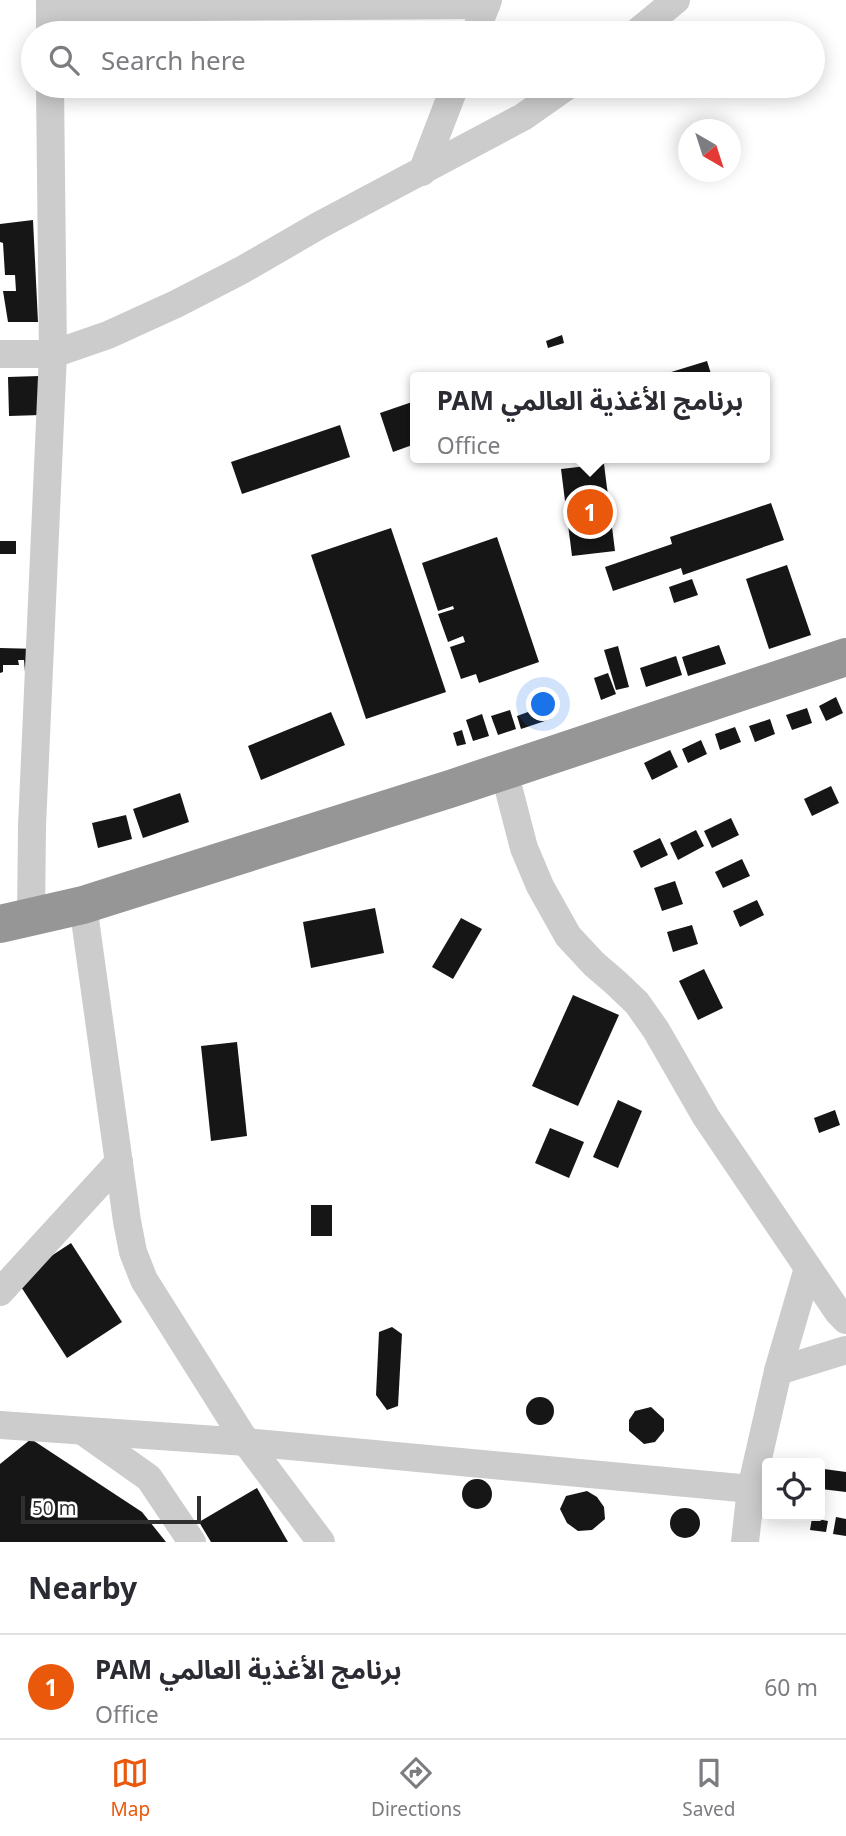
<!DOCTYPE html>
<html lang="en">
<head>
<meta charset="utf-8">
<style>
  body { margin:0; font-family:"Noto Sans","Noto Sans Arabic",sans-serif; background:#f7f7f7; color:#2b2b33 }
  .controls { position:absolute; right:21px; bottom:21px; display:grid; overflow:hidden; border-radius:7px; box-shadow:0 4px 18px #0003 }
  .controls button { width:63px; height:63px; display:grid; place-items:center; padding:0; border:0; border-bottom:2px solid #e1e1e2; background:#fff; color:#2b2b33; font:35px sans-serif }
  .compass { position:absolute; left:678px; top:119px; width:63px; height:63px; border-radius:50%; background:#fff; box-shadow:0 4px 18px #0003; rotate:141deg }
  .scale { position:absolute; left:21px; bottom:18px; width:180px; box-sizing:border-box; padding-left:7px; border:4px solid #2f2f2f; border-top:0; font-size:19px; line-height:24px; white-space:nowrap; color:#2f2f2f; -webkit-text-stroke:5px #fff; paint-order:stroke }
  .you { position:absolute; left:544px; top:705px; width:24px; height:24px; margin:-18px; border:5px solid #fff; border-radius:50%; background:#1a73e8; box-shadow:0 0 0 10px #1a73e833 }
  .badge { display:grid; place-items:center; width:46px; height:46px; border-radius:50%; background:#ea580c; color:#fff; font-size:23px; font-weight:700 }
  .pin { position:absolute; translate:-50% -50%; border:4px solid #fff; box-shadow:0 2px 7px #0006 }
  .popup { position:absolute; left:410px; top:372px; width:360px; height:91px; box-sizing:border-box; display:grid; place-content:center; border-radius:7px; background:#fff; filter:drop-shadow(0 2px 5px #0005); font-size:23px; white-space:nowrap; color:#7c7c81 }
  .popup b { font-size:26px; color:#2b2b33 }
  .popup::after { content:''; position:absolute; left:50%; top:100%; margin-left:-14px; border:14px solid transparent; border-top-color:#fff }
  .list { margin:0; padding:0; list-style:none }
  h2 { display:flex; justify-content:space-between; align-items:center; height:91px; margin:0; padding:0 28px; font-size:30px }
  h2 small { font-size:23px; font-weight:400; color:#7c7c81 }
  .list li { display:grid; grid-template-columns:46px 1fr auto; gap:21px; align-items:center; box-sizing:border-box; height:105px; padding:0 28px; border-top:2px solid #e1e1e2 }
  .list b { display:block; font-size:26px; white-space:nowrap }
  .list p { margin:0; font-size:23px; white-space:nowrap; color:#7c7c81 }
  .list em { font-size:23px; font-style:normal; color:#7c7c81 }
  .icon { flex:none; width:38px; height:38px; fill:none; stroke:currentColor; stroke-width:2; stroke-linecap:round; stroke-linejoin:round }
  .map { position:relative; flex:none; width:846px; height:1542px; overflow:hidden }
  .search { position:absolute; background:#fff; box-shadow:0 4px 18px #0003; left:21px; right:21px; top:21px; height:77px; display:flex; align-items:center; gap:18px; box-sizing:border-box; padding:0 24px; border-radius:38px; color:#7c7c81; font-size:26px }
  .sheet { height:196px; background:#fff }
  nav { display:flex; justify-content:space-around; align-items:center; box-sizing:border-box; height:98px; border-top:2px solid #e1e1e2; background:#fff; font-size:19px; color:#7c7c81 }
  nav a { display:grid; justify-items:center; gap:4px }
  nav .on { color:#ea580c }
  .map>svg:first-child { display:block }
  .building { fill:#161616 }
  .lines { fill:none; stroke-linecap:round; stroke-linejoin:round }
  .street { stroke:#ccc; stroke-width:28 }
  .highway { stroke:#969696; stroke-width:38 }
</style>
</head>
<body>
<div class="map">
<svg width="846" height="1542" viewBox="0 0 846 1542">
  <rect width="100%" height="100%" fill="#fff"/>
  <g class="building">
    <polygon points="33,220 38,322 8,322 3,291 16,291 15,275 5,275 3,243 0,242 0,224"/>
    <polygon points="562,335 564,343 548,348 546,341"/>
    <polygon points="707,361 712,377 655,377"/>
    <polygon points="40,376 41,415 9,416 8,377"/>
    <polygon points="415,401 415,444 393,452 380,413"/>
    <polygon points="340,425 350,457 242,494 231,462"/>
    <polygon points="604,464 615,551 572,556 561,469"/>
    <polygon points="771,503 784,540 683,575 681,568 613,591 605,567 672,544 670,537"/>
    <polygon points="391,528 446,692 366,719 311,555"/>
    <polygon points="497,537 539,662 479,683 476,674 461,679 450,647 465,642 463,636 448,642 438,614 454,609 453,606 438,611 422,563"/>
    <rect x="0" y="541" width="16" height="13"/>
    <polygon points="787,565 811,635 769,649 746,579"/>
    <polygon points="692,579 698,595 674,603 669,587"/>
    <polygon points="719,645 726,664 688,676 682,657"/>
    <polygon points="618,646 629,687 616,690 604,650"/>
    <polygon points="0,648 40,649 25,672 24,660 18,660 19,665 3,665 3,672 0,673"/>
    <polygon points="676,656 682,675 646,687 640,668"/>
    <polygon points="608,673 616,694 601,700 594,678"/>
    <polygon points="836,697 843,713 826,721 819,706"/>
    <polygon points="547,705 551,719 521,729 517,716"/>
    <polygon points="807,708 812,723 792,730 786,715"/>
    <polygon points="510,710 516,729 498,735 491,716"/>
    <polygon points="331,712 345,745 261,780 248,746"/>
    <polygon points="482,714 489,736 473,741 466,720"/>
    <polygon points="770,719 775,734 755,742 749,726"/>
    <polygon points="735,727 741,742 720,750 715,734"/>
    <polygon points="462,730 466,744 457,746 453,733"/>
    <polygon points="701,740 707,754 688,763 682,749"/>
    <polygon points="670,750 678,767 652,780 644,763"/>
    <polygon points="831,786 839,803 812,816 804,799"/>
    <polygon points="180,793 189,822 143,838 133,809"/>
    <polygon points="126,815 132,839 98,848 92,823"/>
    <polygon points="731,818 739,835 712,848 704,831"/>
    <polygon points="696,830 704,846 678,860 670,843"/>
    <polygon points="660,838 668,855 641,868 633,851"/>
    <polygon points="742,859 750,876 723,888 715,872"/>
    <polygon points="675,881 683,904 662,911 654,888"/>
    <polygon points="757,900 764,915 740,927 733,911"/>
    <polygon points="375,908 384,953 311,968 303,922"/>
    <polygon points="461,918 482,929 453,979 432,967"/>
    <polygon points="692,925 698,944 673,952 667,932"/>
    <polygon points="704,969 723,1008 698,1020 679,981"/>
    <polygon points="573,995 619,1015 578,1106 532,1086"/>
    <polygon points="237,1042 247,1136 211,1141 201,1046"/>
    <polygon points="618,1100 642,1111 618,1168 593,1157"/>
    <polygon points="835,1110 840,1125 819,1133 814,1118"/>
    <polygon points="550,1128 584,1142 569,1178 535,1163"/>
    <rect x="311" y="1205" width="21" height="31"/>
    <polygon points="71,1243 122,1322 67,1358 16,1279"/>
    <polygon points="392,1327 402,1334 398,1406 387,1410 376,1395 379,1332"/>
    <circle cx="540" cy="1411" r="14"/>
    <polygon points="651,1407 664,1419 664,1431 655,1442 644,1444 629,1431 629,1420 635,1411"/>
    <polygon points="31,1439 142,1512 166,1542 0,1542 0,1464"/>
    <polygon points="824,1469 846,1472 846,1492 821,1489"/>
    <circle cx="477" cy="1494" r="15"/>
    <polygon points="257,1488 288,1542 211,1542 199,1522"/>
    <polygon points="587,1491 597,1497 604,1507 605,1519 592,1530 578,1531 567,1523 560,1509 566,1496"/>
    <circle cx="685" cy="1523" r="15"/>
    <polygon points="836,1517 846,1519 846,1536 833,1534"/>
    <polygon points="812,1518 828,1521 826,1532 810,1530"/>
  </g>
  <g class="lines">
    <g class="street">
      <polyline points="50,0 50,33"/>
      <polyline points="50,8 486,5"/>
      <polyline points="475,33 488,0"/>
      <polyline points="636,33 676,0"/>
      <polyline points="422,172 455,86"/>
      <polyline points="0,354 53,354 108,335 176,304 242,270 318,226 523,117 567,86"/>
      <polyline points="504,771 524,848 540,886 568,936 594,964 615,982 637,1003 656,1030 706,1117 838,1312 846,1320"/>
      <polyline points="83,905 127,1221 133,1252 144,1280 246,1442 321,1542"/>
      <polyline points="31,918 32,826 53,354 50,86"/>
      <polyline points="0,1292 119,1162"/>
      <polyline points="778,1371 846,1350"/>
      <polyline points="0,1425 246,1442 751,1489"/>
      <polyline points="84,1432 149,1478 192,1542"/>
      <polyline points="745,1542 751,1489 778,1371 808,1268"/>
    </g>
    <polyline class="highway" points="0,924 83,905 453,788 846,657"/>
  </g>
</svg>
<div class="controls">
<button><svg class="icon" aria-label="locate" viewBox="0 0 24 24"><circle cx="12" cy="12" r="6"/><path d="M12 2v4M12 18v4M2 12h4M18 12h4"/></svg></button>
</div>
<svg class="compass" viewBox="-18 -18 36 36"><path d="M0-13l5 13h-10z" fill="#e53935"/><path d="M0 13l5-13h-10z" fill="#7c7c81"/></svg>
<div class="scale">50 m</div>
<div class="you"></div>
<div class="pin badge" style="left:590px;top:512px">1</div>
<div class="popup"><b>PAM برنامج الأغذية العالمي</b>Office</div>
<div class="search"><svg class="icon" aria-label="search" viewBox="0 0 24 24"><circle cx="10" cy="10" r="6"/><path d="M15 15l6 6"/></svg>Search here</div>
</div>
<section class="sheet">
<h2>Nearby<small></small></h2>
<ul class="list">
<li><span class="badge">1</span><div><b>PAM برنامج الأغذية العالمي</b><p>Office</p></div><em>60 m</em></li>
</ul>
</section>
<nav>
<a class="on"><svg class="icon" aria-label="map" viewBox="0 0 24 24"><path d="M3 6l6-2 6 2 6-2v14l-6 2-6-2-6 2zM9 4v14M15 6v14"/></svg>Map</a>
<a><svg class="icon" aria-label="directions" viewBox="0 0 24 24"><path d="M12 3l9 9-9 9-9-9zM9 14v-3h6M13 9l2 2-2 2"/></svg>Directions</a>
<a><svg class="icon" aria-label="saved" viewBox="0 0 24 24"><path d="M7 4h10v16l-5-4-5 4z"/></svg>Saved</a>
</nav>
</body>
</html>
